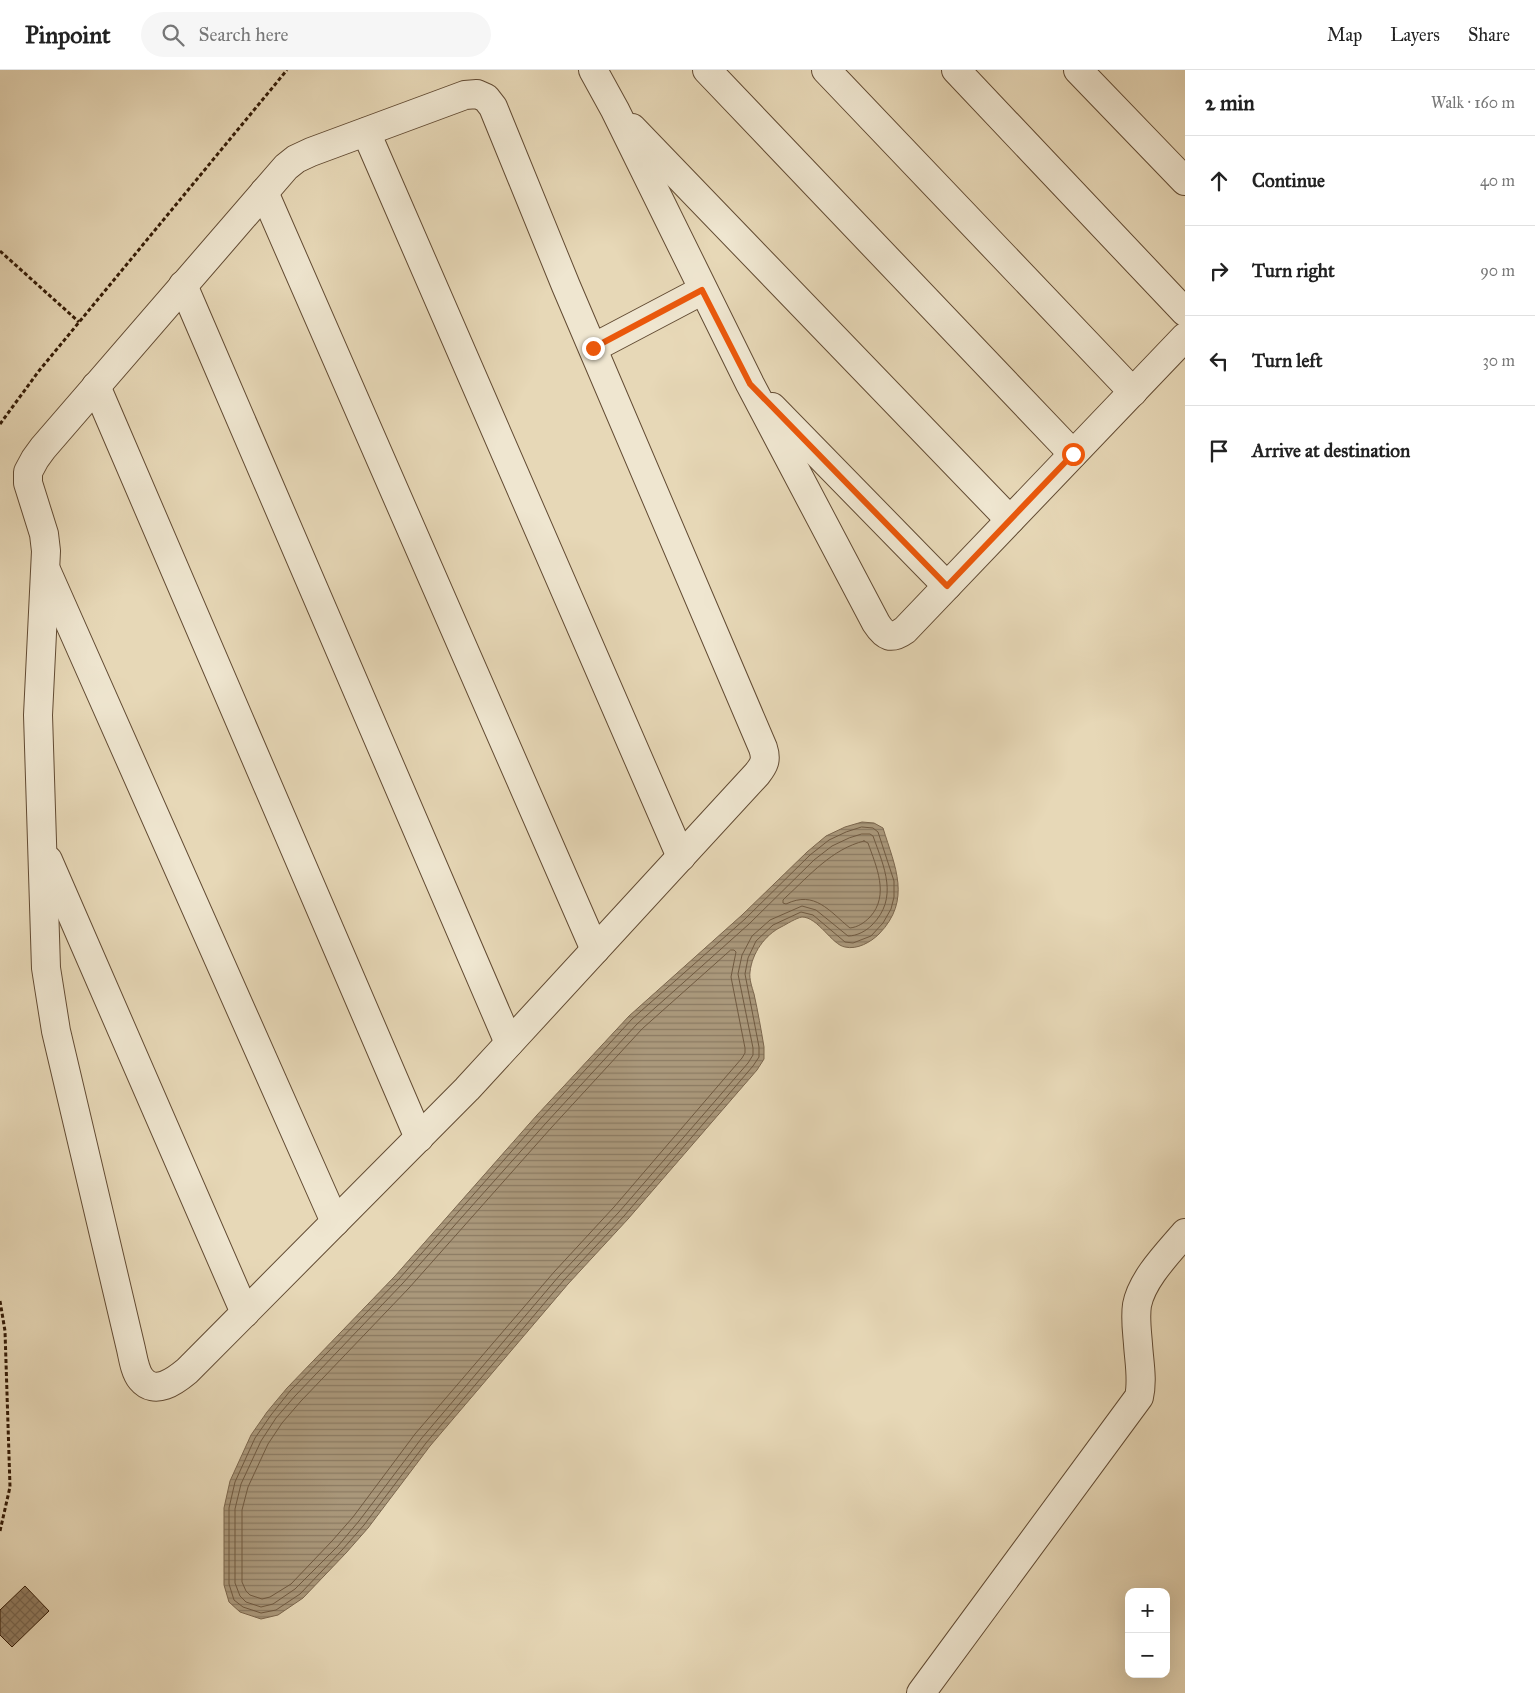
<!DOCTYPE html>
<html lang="en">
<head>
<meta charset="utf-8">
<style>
  body { margin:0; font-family:"IM FELL Great Primer",serif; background:#f6f6f6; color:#222 }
  .controls { position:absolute; right:15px; bottom:15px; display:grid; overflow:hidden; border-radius:10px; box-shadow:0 5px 20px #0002 }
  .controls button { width:45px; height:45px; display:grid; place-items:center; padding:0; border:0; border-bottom:1px solid #e0e0e0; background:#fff; color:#222; font:25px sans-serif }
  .stop { position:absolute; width:15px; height:15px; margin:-11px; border:4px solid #ea580c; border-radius:50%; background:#fff }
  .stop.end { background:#ea580c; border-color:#fff; box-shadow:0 1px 5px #0008 }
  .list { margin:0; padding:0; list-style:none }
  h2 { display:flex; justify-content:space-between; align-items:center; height:65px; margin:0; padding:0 20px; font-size:21px }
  h2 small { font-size:16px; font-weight:400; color:#767676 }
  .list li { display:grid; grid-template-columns:32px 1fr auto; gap:15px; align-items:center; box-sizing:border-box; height:90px; padding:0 20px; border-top:1px solid #e0e0e0 }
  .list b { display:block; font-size:19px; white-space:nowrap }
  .list em { font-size:16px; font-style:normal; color:#767676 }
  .icon { flex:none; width:28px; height:28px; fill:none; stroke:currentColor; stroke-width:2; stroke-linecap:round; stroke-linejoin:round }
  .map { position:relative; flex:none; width:1185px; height:1623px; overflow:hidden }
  header { display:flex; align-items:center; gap:30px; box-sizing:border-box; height:70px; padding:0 25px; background:#fff; border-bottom:1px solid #e0e0e0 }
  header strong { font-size:24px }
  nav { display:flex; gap:28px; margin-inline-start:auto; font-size:18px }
  .search { width:350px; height:45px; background:#f6f6f6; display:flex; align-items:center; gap:12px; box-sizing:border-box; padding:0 18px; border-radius:28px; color:#767676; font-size:19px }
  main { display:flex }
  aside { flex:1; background:#fff }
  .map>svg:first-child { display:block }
  .water { fill:url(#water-rules); stroke:#7b664d }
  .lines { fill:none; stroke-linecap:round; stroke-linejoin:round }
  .shore { stroke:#705a41; stroke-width:1 }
  .building { fill:url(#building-cross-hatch); stroke:#351c07 }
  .minor-casing { stroke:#624b33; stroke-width:30 }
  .path { stroke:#351c07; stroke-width:3; stroke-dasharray:4 2.5; stroke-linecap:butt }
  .minor { stroke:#efe6d0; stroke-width:28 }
  .route { stroke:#ea580c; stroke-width:6 }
</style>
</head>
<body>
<header>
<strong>Pinpoint</strong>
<div class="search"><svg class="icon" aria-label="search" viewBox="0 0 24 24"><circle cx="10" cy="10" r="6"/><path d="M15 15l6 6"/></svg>Search here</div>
<nav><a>Map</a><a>Layers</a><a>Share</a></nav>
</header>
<main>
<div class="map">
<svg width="1185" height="1623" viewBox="0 0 1185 1623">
  <defs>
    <pattern id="water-rules" width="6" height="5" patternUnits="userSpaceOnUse" patternTransform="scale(1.25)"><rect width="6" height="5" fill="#aa987b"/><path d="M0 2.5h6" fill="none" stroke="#8b7b63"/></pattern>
    <pattern id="building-cross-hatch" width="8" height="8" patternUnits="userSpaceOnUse" patternTransform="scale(1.25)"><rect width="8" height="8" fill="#927e63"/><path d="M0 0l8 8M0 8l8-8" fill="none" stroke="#786650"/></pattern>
  </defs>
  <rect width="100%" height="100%" fill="#e7d8b7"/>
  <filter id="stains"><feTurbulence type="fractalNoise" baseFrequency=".004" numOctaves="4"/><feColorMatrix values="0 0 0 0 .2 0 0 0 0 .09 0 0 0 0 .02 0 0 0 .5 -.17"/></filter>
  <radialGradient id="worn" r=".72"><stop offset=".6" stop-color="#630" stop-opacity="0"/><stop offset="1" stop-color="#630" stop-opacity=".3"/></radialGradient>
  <path class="water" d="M862,752L874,753L883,758C895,797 912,830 879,864C871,872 857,880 845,877C832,875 818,847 802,847C796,848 787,854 781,857C765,865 752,883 750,902C749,909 752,917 754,924C758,942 761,959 764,977V989L757,1000L628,1149L568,1214L430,1376L368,1458L346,1483L303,1528L278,1545L261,1549L240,1542L229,1532L224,1515V1438L230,1411L251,1365L267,1342L287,1318L395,1206L537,1045L629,946L742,845L807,782L826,766L845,757Z"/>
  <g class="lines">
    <g class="shore">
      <polygon points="862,757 873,758 878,762 894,811 894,827 891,839 883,853 871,866 853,873 845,872 813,845 801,842 773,855 756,871 748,888 745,904 759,977 759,987 753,996 624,1146 564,1210 426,1373 364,1455 342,1480 300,1524 276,1540 261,1543 243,1537 234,1530 229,1514 229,1438 235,1412 255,1368 271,1345 290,1321 399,1209 541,1048 632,949 745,849 810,785 829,770 846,762"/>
      <path d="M862,764H870L873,766C884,797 899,828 872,855C866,861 857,866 848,866L816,840L802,836L770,850L752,866L742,885L738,904L753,978V985L748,993L619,1142L559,1206L421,1369L359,1451L338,1476L295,1519L273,1534L261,1537L246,1532L240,1526L235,1513V1439L241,1414L261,1371L276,1348L295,1326L403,1213L546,1053L637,954L749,854L814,790L832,776L849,768Z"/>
      <path d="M864,771L868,773C876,796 890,825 870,847C864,853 858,857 850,858C829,841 815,820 786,834L783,833V830L786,827C810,805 832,779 864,771Z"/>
      <polygon points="731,880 734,880 736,882 731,907 745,978 745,983 742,988 614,1137 554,1202 415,1364 353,1447 332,1471 291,1514 270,1527 262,1529 250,1525 246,1521 242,1512 242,1440 248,1417 268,1374 282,1353 301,1331 409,1218 551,1058 642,959"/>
    </g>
  </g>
  <polygon class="building" points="25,1516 49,1541 12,1577 0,1565 0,1540"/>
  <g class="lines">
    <defs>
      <g id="minor">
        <path d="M593,0L615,40L750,314L876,553C885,567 891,570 905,560L1185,267"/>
        <polyline points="707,0 1073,384"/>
        <polyline points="826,0 1133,322"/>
        <polyline points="956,0 1185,242"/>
        <polyline points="1078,0 1185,111"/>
        <path d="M477,24L486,28L493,37L566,216L763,678C767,690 764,695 757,704L467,1019L187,1301C175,1311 155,1326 141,1309C135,1302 133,1288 131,1279L56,961L46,898L38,645L46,481L44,464L28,413V402L35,389L43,378L286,97L296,89L311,82L465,25Z"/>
        <polyline points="632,58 1010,450"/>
        <polyline points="366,62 681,787"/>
        <polyline points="264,122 595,880"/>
        <polyline points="183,215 509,973"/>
        <polyline points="593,278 703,220"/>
        <polyline points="96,316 419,1068"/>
        <polyline points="772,337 947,516"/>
        <polyline points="47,502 335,1152"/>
        <polyline points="48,790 245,1243"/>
        <path d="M921,1623L1139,1327C1143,1310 1139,1291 1138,1274C1137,1261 1135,1248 1137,1235C1142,1209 1168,1183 1185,1163"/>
      </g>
    </defs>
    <use href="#minor" class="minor-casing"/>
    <g class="path">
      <polyline points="0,181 79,252"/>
      <polyline points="0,354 38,302 287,0"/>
      <polyline points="0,1231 5,1261 10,1417 0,1461"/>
    </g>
    <use href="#minor" class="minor"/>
  </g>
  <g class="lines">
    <polyline class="route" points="593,278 702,220 750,314 947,516 1073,384"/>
  </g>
  <rect width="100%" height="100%" filter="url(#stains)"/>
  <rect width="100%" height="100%" fill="url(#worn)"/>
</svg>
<div class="controls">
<button>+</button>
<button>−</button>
</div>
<div class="stop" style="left:1073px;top:384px"></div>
<div class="stop end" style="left:593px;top:278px"></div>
</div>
<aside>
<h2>2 min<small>Walk · 160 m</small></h2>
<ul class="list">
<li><svg class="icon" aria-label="ahead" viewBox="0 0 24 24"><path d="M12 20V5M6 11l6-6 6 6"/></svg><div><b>Continue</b></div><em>40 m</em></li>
<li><svg class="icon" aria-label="right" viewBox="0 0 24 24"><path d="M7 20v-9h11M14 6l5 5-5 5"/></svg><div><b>Turn right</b></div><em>90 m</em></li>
<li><svg class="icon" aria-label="left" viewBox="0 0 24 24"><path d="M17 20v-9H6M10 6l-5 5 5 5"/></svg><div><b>Turn left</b></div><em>30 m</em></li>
<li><svg class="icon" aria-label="arrive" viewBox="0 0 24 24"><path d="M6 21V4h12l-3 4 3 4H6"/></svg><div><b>Arrive at destination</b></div></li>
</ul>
</aside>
</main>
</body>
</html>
